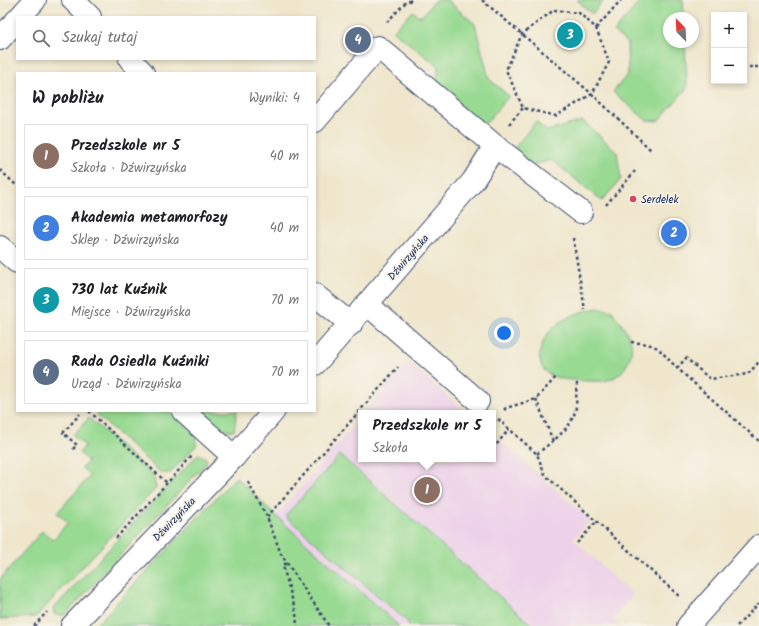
<!DOCTYPE html>
<html lang="pl">
<head>
<meta charset="utf-8">
<style>
  body { margin:0; font-family:Kalam,sans-serif; background:#f6f6f6; color:#202124 }
  .controls { position:absolute; right:12px; top:12px; display:grid; overflow:hidden; border-radius:0px; box-shadow:0 2px 6px #0003 }
  .controls button { width:36px; height:36px; display:grid; place-items:center; padding:0; border:0; border-bottom:1px solid #e0e0e0; background:#fff; color:#202124; font:20px sans-serif }
  .compass { position:absolute; left:663px; top:12px; width:36px; height:36px; border-radius:50%; background:#fff; box-shadow:0 2px 6px #0003; rotate:336deg }
  .you { position:absolute; left:504px; top:333px; width:14px; height:14px; margin:-10px; border:3px solid #fff; border-radius:50%; background:#1a73e8; box-shadow:0 0 0 6px #1a73e833 }
  .badge { display:grid; place-items:center; width:26px; height:26px; border-radius:50%; background:#db2777; color:#fff; font-size:13px; font-weight:700 }
  .pin { position:absolute; translate:-50% -50%; border:2px solid #fff; box-shadow:0 1px 4px #0006 }
  .popup { position:absolute; left:358px; top:410px; width:138px; height:52px; box-sizing:border-box; display:grid; place-content:center; border-radius:0px; background:#fff; filter:drop-shadow(0 1px 3px #0005); font-size:13px; white-space:nowrap; color:#757577 }
  .popup b { font-size:15px; color:#202124 }
  .popup::after { content:''; position:absolute; left:50%; top:100%; margin-left:-8px; border:8px solid transparent; border-top-color:#fff }
  .list { margin:0; padding:0; list-style:none }
  h2 { display:flex; justify-content:space-between; align-items:center; height:52px; margin:0; padding:0 16px; font-size:17px }
  h2 small { font-size:13px; font-weight:400; color:#757577 }
  .list li { display:grid; grid-template-columns:26px 1fr auto; gap:12px; align-items:center; box-sizing:border-box; height:64px; margin:0 8px 8px; padding:0 8px; border:1px solid #e0e0e0; border-radius:0px }
  .list b { display:block; font-size:15px; white-space:nowrap }
  .list p { margin:0; font-size:13px; white-space:nowrap; color:#757577 }
  .list em { font-size:13px; font-style:normal; color:#757577 }
  .icon { flex:none; width:22px; height:22px; fill:none; stroke:currentColor; stroke-width:2; stroke-linecap:round; stroke-linejoin:round }
  .map { position:relative; flex:none; width:759px; height:626px; overflow:hidden }
  .search { position:absolute; background:#fff; box-shadow:0 2px 6px #0003; left:16px; top:16px; width:300px; height:44px; display:flex; align-items:center; gap:10px; box-sizing:border-box; padding:0 14px; border-radius:0px; color:#757577; font-size:15px }
  .panel { position:absolute; background:#fff; box-shadow:0 2px 6px #0003; left:16px; top:72px; width:300px; height:340px; border-radius:0px }
  .map>svg:first-child { display:block }
  .built { fill:#edd1e9 }
  .green { fill:#98da92; stroke:#5a8478 }
  .lines { fill:none; stroke-linecap:round; stroke-linejoin:round }
  .minor-casing { stroke:#3b4a6e; stroke-width:24 }
  .path { stroke:#3b4a6e; stroke-width:2.5; stroke-dasharray:3 3; stroke-linecap:butt }
  .minor { stroke:#fff; stroke-width:22 }
  .poi-dot { fill:#d1495b; stroke:#f7f3e8; stroke-width:1.5 }
  .labels { text-anchor:middle; stroke-width:3.5; stroke-linejoin:round; paint-order:stroke }
  .poi-label { font-size:11px; fill:#1b2f5e; stroke:#f7f3e8; text-anchor:start }
  .street-label { font-size:11px; fill:#1b2f5e; stroke:#f7f3e8 }
</style>
</head>
<body>
<div class="map">
<svg width="759" height="626" viewBox="0 0 759 626">
  <rect width="100%" height="100%" fill="#f7f3e8"/>
  <filter id="ink" filterUnits="userSpaceOnUse"><feTurbulence type="fractalNoise" baseFrequency=".025" numOctaves="2"/><feDisplacementMap in="SourceGraphic" scale="8" xChannelSelector="R" yChannelSelector="G"/><feConvolveMatrix kernelMatrix="1 2 1 2 8 2 1 2 1" color-interpolation-filters="sRGB"/></filter>
  <filter id="wash" filterUnits="userSpaceOnUse"><feTurbulence type="fractalNoise" baseFrequency=".012" numOctaves="4" result="noise"/><feDisplacementMap in="SourceGraphic" scale="16" xChannelSelector="R" yChannelSelector="G"/><feGaussianBlur stdDeviation="0.9" result="paint"/><feColorMatrix in="noise" values="0 0 0 0 0 0 0 0 0 0 0 0 0 0 0 0 0 1.4 0 .05"/><feComposite in="paint" operator="in"/></filter>
  <g filter="url(#wash)">
    <rect width="100%" height="100%" fill="#efe6cc"/>
    <g class="built">
      <polygon points="408,362 467,413 364,413"/>
      <polygon points="361,417 361,459 493,459 493,435 590,520 573,539 633,595 612,620 619,626 399,626 276,516"/>
    </g>
    <g class="green">
      <polygon points="435,0 447,0 475,24 489,79 509,96 484,125 437,87 438,66 393,31 413,11 418,16 422,16"/>
      <polygon points="577,0 604,0 592,14"/>
      <polygon points="641,0 683,0 684,18 669,18 669,42 685,42 687,88 658,121 646,120 613,92 628,74 627,43 614,32"/>
      <polygon points="536,121 546,131 583,121 617,152 621,179 602,201 552,160 532,165 513,150"/>
      <path d="M597,308L612,311C618,320 628,331 631,342C634,355 626,372 613,378C604,383 587,381 577,380C567,380 553,379 545,371C537,362 539,350 544,340C553,321 577,312 597,308Z"/>
      <polygon points="97,411 169,411 196,434 196,446 170,473 161,473 98,416"/>
      <polygon points="202,411 237,411 234,431 214,428 199,414"/>
      <polygon points="89,418 153,475 156,488 36,617 0,619 0,579 42,531 53,540 68,522 57,513 90,476 82,468 88,461 79,453 85,446 73,435"/>
      <polygon points="198,454 206,458 207,462 65,615 55,615 53,609"/>
      <polygon points="340,455 533,626 408,626 408,622 285,516"/>
      <polygon points="236,477 276,516 399,626 95,626"/>
    </g>
  </g>
  <g filter="url(#ink)">
    <g class="lines">
      <defs>
        <g id="minor">
          <polyline points="73,0 90,17"/>
          <polyline points="20,17 35,0"/>
          <polyline points="0,39 17,20"/>
          <polyline points="130,59 143,73"/>
          <polyline points="315,121 378,47 495,146 581,212"/>
          <polyline points="0,247 17,262"/>
          <polyline points="315,295 351,324"/>
          <polyline points="367,304 478,401"/>
          <polyline points="315,364 473,181 495,146"/>
          <polyline points="183,411 234,457"/>
          <polyline points="72,626 234,457 274,411"/>
          <polyline points="688,626 759,546"/>
        </g>
      </defs>
      <use href="#minor" class="minor-casing"/>
      <g class="path">
        <polyline points="482,0 592,94 652,151"/>
        <polygon points="554,10 579,13 596,28 609,62 592,94 556,116 523,108 506,70 522,34"/>
        <polyline points="387,22 405,3 411,0"/>
        <polyline points="596,28 621,0"/>
        <polyline points="749,67 759,67"/>
        <polyline points="509,124 523,108"/>
        <polyline points="0,170 17,186"/>
        <polyline points="606,205 635,171"/>
        <polyline points="573,238 585,310"/>
        <polyline points="631,342 648,344 658,348 677,368 759,441"/>
        <polyline points="677,368 686,358 710,379 748,374 759,362"/>
        <polyline points="536,399 553,441"/>
        <polyline points="504,410 506,408 536,399 556,377"/>
        <polyline points="89,411 167,483"/>
        <polyline points="498,419 537,454 545,475 679,596"/>
        <polyline points="73,449 77,445 63,433 80,414"/>
        <polyline points="493,449 509,429"/>
        <path d="M537,454C553,440 574,428 576,406C577,397 575,389 578,380"/>
        <polyline points="248,482 267,517 281,554 329,626"/>
        <polyline points="267,517 398,367"/>
        <polyline points="116,538 193,455"/>
        <polyline points="577,543 597,521"/>
        <polyline points="286,563 283,566 296,613 297,626"/>
        <polyline points="34,626 47,612"/>
        <polyline points="737,626 759,603"/>
      </g>
      <use href="#minor" class="minor"/>
    </g>
  </g>
  <circle class="poi-dot" cx="633" cy="199" r="4"/>
  <g class="labels">
    <g class="poi-label">
      <text x="641" y="203">Serdelek</text>
    </g>
    <g class="street-label">
      <text transform="translate(408 257) rotate(-49)" y="4">Dźwirzyńska</text>
      <text transform="translate(174 519) rotate(-46)" y="4">Dźwirzyńska</text>
    </g>
  </g>
</svg>
<div class="controls">
<button>+</button>
<button>−</button>
</div>
<svg class="compass" viewBox="-18 -18 36 36"><path d="M0-13l5 13h-10z" fill="#e53935"/><path d="M0 13l5-13h-10z" fill="#757577"/></svg>
<div class="you"></div>
<div class="pin badge" style="left:427px;top:490px;background:#8d6e63">1</div>
<div class="popup"><b>Przedszkole nr 5</b>Szkoła</div>
<div class="pin badge" style="left:674px;top:233px;background:#3f7fe0">2</div>
<div class="pin badge" style="left:570px;top:35px;background:#0f9aa8">3</div>
<div class="pin badge" style="left:358px;top:40px;background:#5c6f8a">4</div>
<div class="search"><svg class="icon" aria-label="search" viewBox="0 0 24 24"><circle cx="10" cy="10" r="6"/><path d="M15 15l6 6"/></svg>Szukaj tutaj</div>
<section class="panel">
<h2>W pobliżu<small>Wyniki: 4</small></h2>
<ul class="list">
<li><span class="badge" style="background:#8d6e63">1</span><div><b>Przedszkole nr 5</b><p>Szkoła · Dźwirzyńska</p></div><em>40 m</em></li>
<li><span class="badge" style="background:#3f7fe0">2</span><div><b>Akademia metamorfozy</b><p>Sklep · Dźwirzyńska</p></div><em>40 m</em></li>
<li><span class="badge" style="background:#0f9aa8">3</span><div><b>730 lat Kuźnik</b><p>Miejsce · Dźwirzyńska</p></div><em>70 m</em></li>
<li><span class="badge" style="background:#5c6f8a">4</span><div><b>Rada Osiedla Kuźniki</b><p>Urząd · Dźwirzyńska</p></div><em>70 m</em></li>
</ul>
</section>
</div>
</body>
</html>
